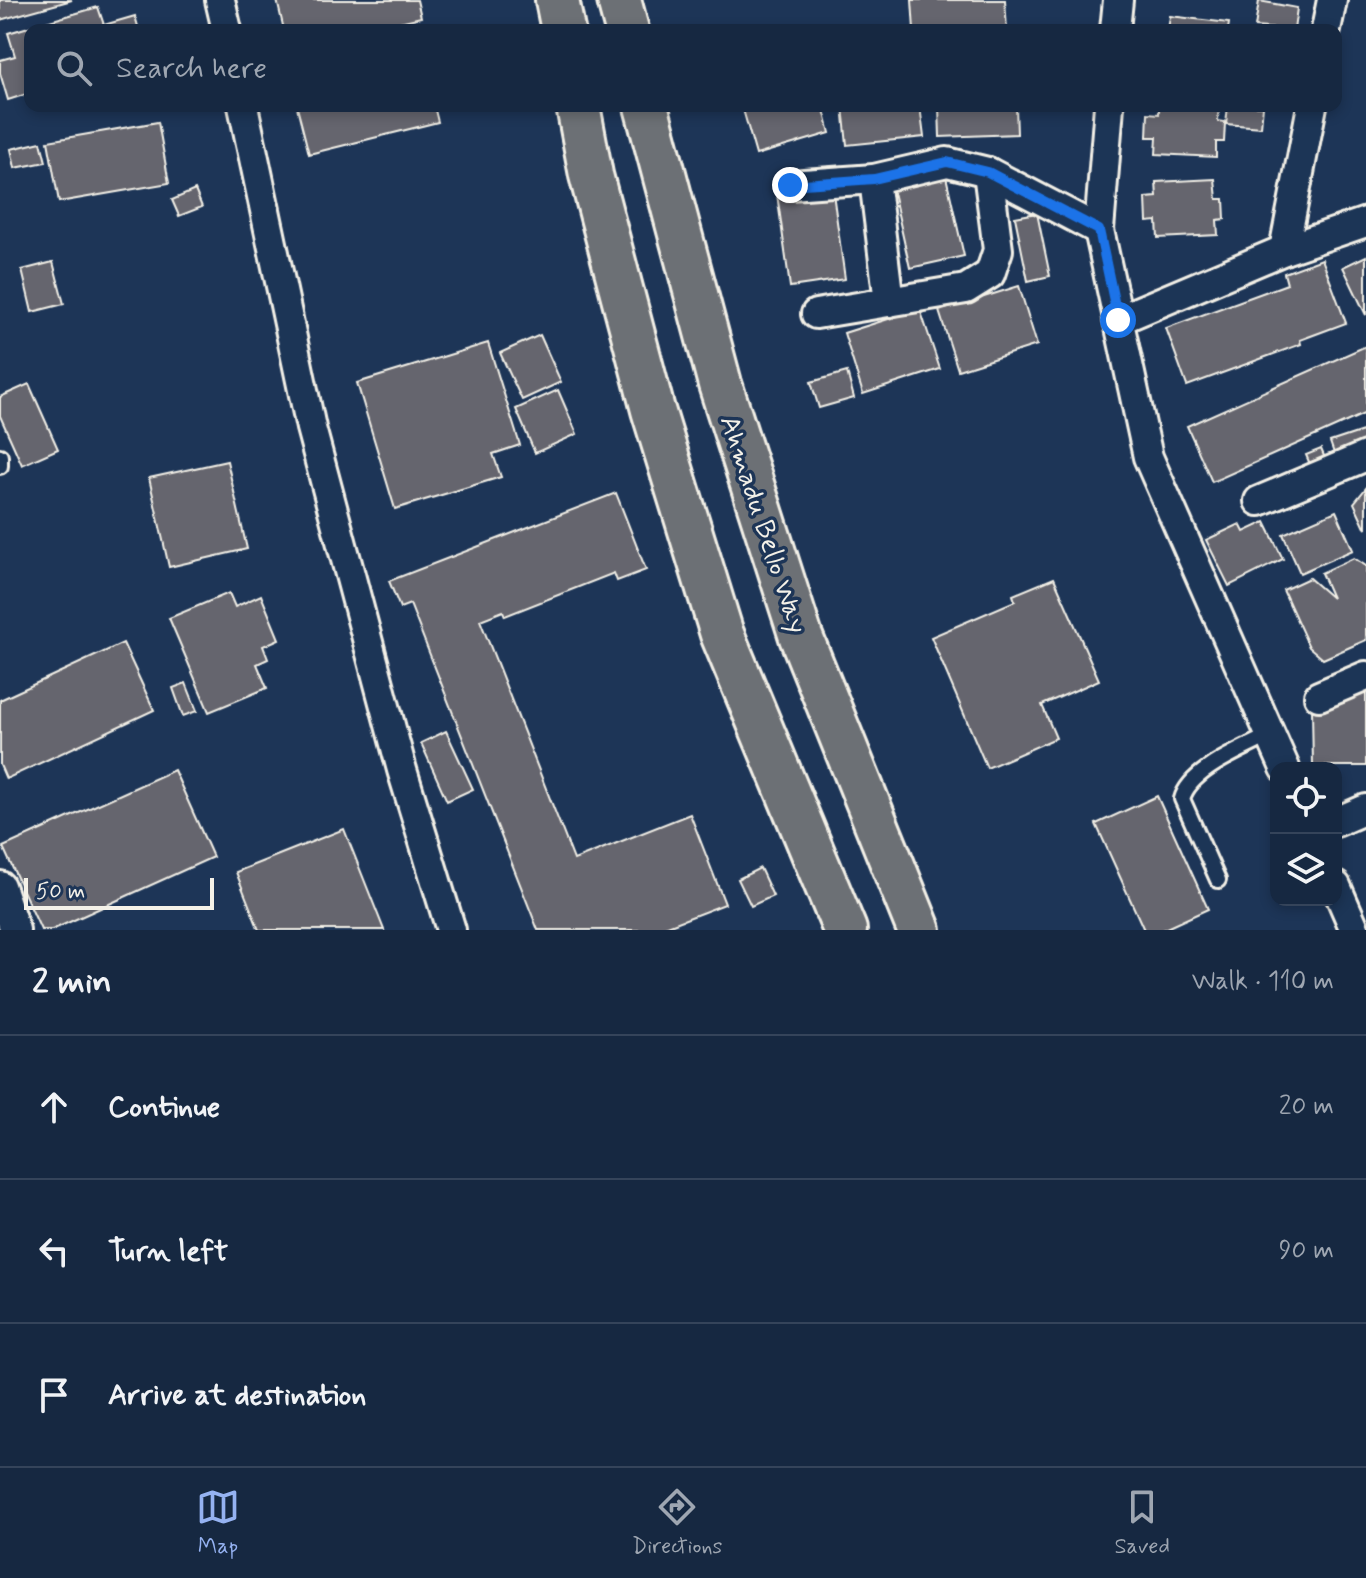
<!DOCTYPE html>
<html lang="en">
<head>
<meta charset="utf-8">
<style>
  body { margin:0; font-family:Mynerve,sans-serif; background:#1f3048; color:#f1f3f6 }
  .controls { position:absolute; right:24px; bottom:24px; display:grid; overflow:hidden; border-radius:16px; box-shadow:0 4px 12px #0003 }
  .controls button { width:72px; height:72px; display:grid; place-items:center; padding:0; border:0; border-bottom:2px solid #35445a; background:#162841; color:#f1f3f6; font:40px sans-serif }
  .scale { position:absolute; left:24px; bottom:20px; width:190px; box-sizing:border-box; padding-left:8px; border:4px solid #f4f1e8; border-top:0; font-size:22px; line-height:28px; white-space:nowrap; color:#f4f1e8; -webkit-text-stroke:6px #1d3557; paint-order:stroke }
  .stop { position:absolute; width:24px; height:24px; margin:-18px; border:6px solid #1a73e8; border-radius:50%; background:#fff }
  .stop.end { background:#1a73e8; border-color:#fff; box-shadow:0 2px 8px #0008 }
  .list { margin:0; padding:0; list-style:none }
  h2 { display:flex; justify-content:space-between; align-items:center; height:104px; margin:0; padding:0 32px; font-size:34px }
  h2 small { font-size:26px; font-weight:400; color:#9ea6b1 }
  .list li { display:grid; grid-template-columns:52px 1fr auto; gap:24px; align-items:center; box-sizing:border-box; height:144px; padding:0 32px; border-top:2px solid #35445a }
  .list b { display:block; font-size:30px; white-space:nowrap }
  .list em { font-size:26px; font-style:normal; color:#9ea6b1 }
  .icon { flex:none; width:44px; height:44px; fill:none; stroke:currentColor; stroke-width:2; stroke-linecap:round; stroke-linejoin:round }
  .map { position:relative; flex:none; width:1366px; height:930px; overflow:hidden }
  .search { position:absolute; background:#162841; box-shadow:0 4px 12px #0003; left:24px; right:24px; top:24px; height:88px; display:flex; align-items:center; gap:20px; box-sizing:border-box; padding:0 28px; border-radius:16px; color:#9ea6b1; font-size:30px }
  .sheet { height:536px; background:#162841 }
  nav { display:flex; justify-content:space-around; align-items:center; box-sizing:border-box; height:112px; border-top:2px solid #35445a; background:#162841; font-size:22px; color:#9ea6b1 }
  nav a { display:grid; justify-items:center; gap:4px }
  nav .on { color:#95b2f1 }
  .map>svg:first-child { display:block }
  .building { fill:#65656e; stroke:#f4f1e8; stroke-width:2 }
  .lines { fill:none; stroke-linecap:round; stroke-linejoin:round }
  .service-casing { stroke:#f4f1e8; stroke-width:20 }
  .minor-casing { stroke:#f4f1e8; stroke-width:34 }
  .primary-casing { stroke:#f4f1e8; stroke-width:48 }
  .service { stroke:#1d3557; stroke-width:14 }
  .minor { stroke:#1d3557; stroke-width:28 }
  .primary { stroke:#6c6f75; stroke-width:42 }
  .route { stroke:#1a73e8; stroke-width:10 }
  .labels { text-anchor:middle; stroke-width:7; stroke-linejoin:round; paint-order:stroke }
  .street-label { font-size:28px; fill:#f4f1e8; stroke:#1d3557 }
</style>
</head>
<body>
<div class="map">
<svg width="1366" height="930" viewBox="0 0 1366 930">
  <rect width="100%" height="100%" fill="#1d3557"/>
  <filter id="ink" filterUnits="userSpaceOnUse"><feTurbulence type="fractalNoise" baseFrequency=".0125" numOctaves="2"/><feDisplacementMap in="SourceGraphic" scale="16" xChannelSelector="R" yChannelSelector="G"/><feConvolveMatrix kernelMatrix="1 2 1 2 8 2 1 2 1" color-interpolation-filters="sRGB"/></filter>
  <g filter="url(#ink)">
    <g class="building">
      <polygon points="0,0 72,0 0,20"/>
      <polygon points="277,0 417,0 421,17 391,24 393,30 284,30"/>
      <polygon points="912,0 1005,0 1007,30 914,30"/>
      <polygon points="1259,1 1297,8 1294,30 1255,27"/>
      <polygon points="98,7 104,25 135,16 139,30 30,30 30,93 8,100 0,73 0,60 15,56 8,33"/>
      <polygon points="1170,16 1229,23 1228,30 1168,30"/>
      <polygon points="434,106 438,122 309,154 297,107"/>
      <polygon points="742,106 823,106 830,133 756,155"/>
      <polygon points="843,106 920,106 924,137 847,145"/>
      <polygon points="939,106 1016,106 1017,134 940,137"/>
      <polygon points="1159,106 1219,106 1218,121 1225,122 1224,142 1216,142 1216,157 1156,154 1157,137 1147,137 1148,113 1159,114"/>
      <polygon points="1228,106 1263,106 1261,127 1226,124"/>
      <polygon points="158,122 169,183 59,202 48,141"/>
      <polygon points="41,142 46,162 15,168 11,149"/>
      <polygon points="945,172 964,256 910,268 891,183"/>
      <polygon points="1215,179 1217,199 1224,199 1225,219 1217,220 1218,235 1158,238 1157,221 1147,222 1146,198 1157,197 1156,182"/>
      <polygon points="832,186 845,279 790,287 777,194"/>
      <polygon points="195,190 202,207 179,216 172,200"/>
      <polygon points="1037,213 1050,276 1028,281 1015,217"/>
      <polygon points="1366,256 1366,315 1343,267"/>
      <polygon points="1322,259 1346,323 1300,340 1301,344 1187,386 1166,328 1287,284 1284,273"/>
      <polygon points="53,262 64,304 32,312 22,270"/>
      <polygon points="1019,286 1037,345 958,370 939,311"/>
      <polygon points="920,309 940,369 863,394 844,333"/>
      <polygon points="540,335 561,382 522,400 500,353"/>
      <polygon points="488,343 520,445 493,454 501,477 395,509 357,383"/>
      <polygon points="1366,346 1366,413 1212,482 1187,426"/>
      <polygon points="847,372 854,398 819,408 811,382"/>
      <polygon points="29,384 58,449 22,465 0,416 0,397"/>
      <polygon points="558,390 577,434 535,453 516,409"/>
      <polygon points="1366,430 1366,448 1336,459 1330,442"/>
      <polygon points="1321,449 1327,463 1312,469 1306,455"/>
      <polygon points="227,461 247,549 169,567 149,478"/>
      <polygon points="1366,488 1366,529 1354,503"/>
      <polygon points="616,493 646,570 617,581 614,573 505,616 503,611 480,620 574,860 690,814 725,904 657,930 538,930 410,604 400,608 389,581"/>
      <polygon points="1336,511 1353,550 1300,573 1283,534"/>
      <polygon points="1265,522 1283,559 1229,586 1206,540 1240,524 1244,532"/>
      <polygon points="1354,558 1366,566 1366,640 1323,659 1309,647 1283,590 1309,578 1332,598 1321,573"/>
      <polygon points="1054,578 1099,680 1042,705 1056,738 987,768 931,637 1015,601 1013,595"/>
      <polygon points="229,593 235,607 261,595 279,639 263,646 268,659 257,664 267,688 209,712 169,618"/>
      <polygon points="123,643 154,710 6,779 0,765 0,700"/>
      <polygon points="186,683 197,711 183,716 173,688"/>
      <polygon points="1366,687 1366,766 1313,766 1312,709"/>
      <polygon points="446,731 473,789 447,801 421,743"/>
      <polygon points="174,770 213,857 52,930 41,930 3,847"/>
      <polygon points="1157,796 1208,909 1162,930 1144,930 1096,824"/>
      <polygon points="344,829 384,930 259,930 236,872"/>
      <polygon points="760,868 773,896 751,906 738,879"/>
    </g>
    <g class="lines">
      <defs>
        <g id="service">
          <polyline points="0,456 0,466"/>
          <path d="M1218,880L1182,799C1190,769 1244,749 1270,735"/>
        </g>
        <g id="minor">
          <polyline points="220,0 227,30"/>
          <polyline points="1115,30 1118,0"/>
          <polyline points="1326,30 1332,0"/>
          <polyline points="243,106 311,428 402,770 451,930"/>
          <polyline points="1109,106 1099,230 1148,457 1285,768"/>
          <polyline points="874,179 889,302"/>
          <polyline points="790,185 874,179 947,162 988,172 1099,230"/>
          <polyline points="1284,250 1312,106"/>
          <polyline points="816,314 966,289 990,274 998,250 988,172"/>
          <polyline points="1118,320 1284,250 1366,222"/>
          <polyline points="1259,501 1366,456"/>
          <polyline points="1319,696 1366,676"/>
          <polyline points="1336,822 1366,809"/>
          <polyline points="0,886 15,930"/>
          <polyline points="1336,886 1355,930"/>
        </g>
        <g id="primary">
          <polyline points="557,0 563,30"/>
          <polyline points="619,0 627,30"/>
          <polyline points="578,106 591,175 653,410 722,634 845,930"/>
          <polyline points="646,106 720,384 801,637 919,930"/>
        </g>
      </defs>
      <use href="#service" class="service-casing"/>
      <use href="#minor" class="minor-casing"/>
      <use href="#primary" class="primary-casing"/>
      <use href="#service" class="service"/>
      <use href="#minor" class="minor"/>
      <use href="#primary" class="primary"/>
    </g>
  </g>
  <g class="lines" filter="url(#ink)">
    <polyline class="route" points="790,185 874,179 947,162 988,172 1099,230 1118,320"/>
  </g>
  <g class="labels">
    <g class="street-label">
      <text transform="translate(765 524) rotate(72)" y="10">Ahmadu Bello Way</text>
    </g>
  </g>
</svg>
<div class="controls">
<button><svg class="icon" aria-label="locate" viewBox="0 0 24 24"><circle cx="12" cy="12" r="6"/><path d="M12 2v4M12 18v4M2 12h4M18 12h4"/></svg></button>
<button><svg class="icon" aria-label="layers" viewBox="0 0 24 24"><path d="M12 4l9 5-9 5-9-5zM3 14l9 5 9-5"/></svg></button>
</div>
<div class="scale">50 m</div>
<div class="stop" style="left:1118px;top:320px"></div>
<div class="stop end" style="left:790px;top:185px"></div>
<div class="search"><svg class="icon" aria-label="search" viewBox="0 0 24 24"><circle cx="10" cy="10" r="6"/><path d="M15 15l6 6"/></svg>Search here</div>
</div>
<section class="sheet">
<h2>2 min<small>Walk · 110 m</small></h2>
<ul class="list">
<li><svg class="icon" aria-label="ahead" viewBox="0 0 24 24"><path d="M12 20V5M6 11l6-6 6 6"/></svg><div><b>Continue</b></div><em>20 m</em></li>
<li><svg class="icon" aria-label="left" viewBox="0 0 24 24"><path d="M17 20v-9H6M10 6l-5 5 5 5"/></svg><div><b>Turn left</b></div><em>90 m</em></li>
<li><svg class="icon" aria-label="arrive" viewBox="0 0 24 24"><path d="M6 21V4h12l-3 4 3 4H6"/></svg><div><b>Arrive at destination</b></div></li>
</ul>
</section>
<nav>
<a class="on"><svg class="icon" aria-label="map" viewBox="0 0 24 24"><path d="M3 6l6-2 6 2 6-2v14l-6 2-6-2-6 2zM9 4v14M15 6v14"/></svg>Map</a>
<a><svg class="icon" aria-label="directions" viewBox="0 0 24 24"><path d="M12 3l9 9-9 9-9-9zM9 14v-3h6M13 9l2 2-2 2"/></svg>Directions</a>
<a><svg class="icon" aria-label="saved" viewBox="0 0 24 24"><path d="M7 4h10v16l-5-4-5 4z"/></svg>Saved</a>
</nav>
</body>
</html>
